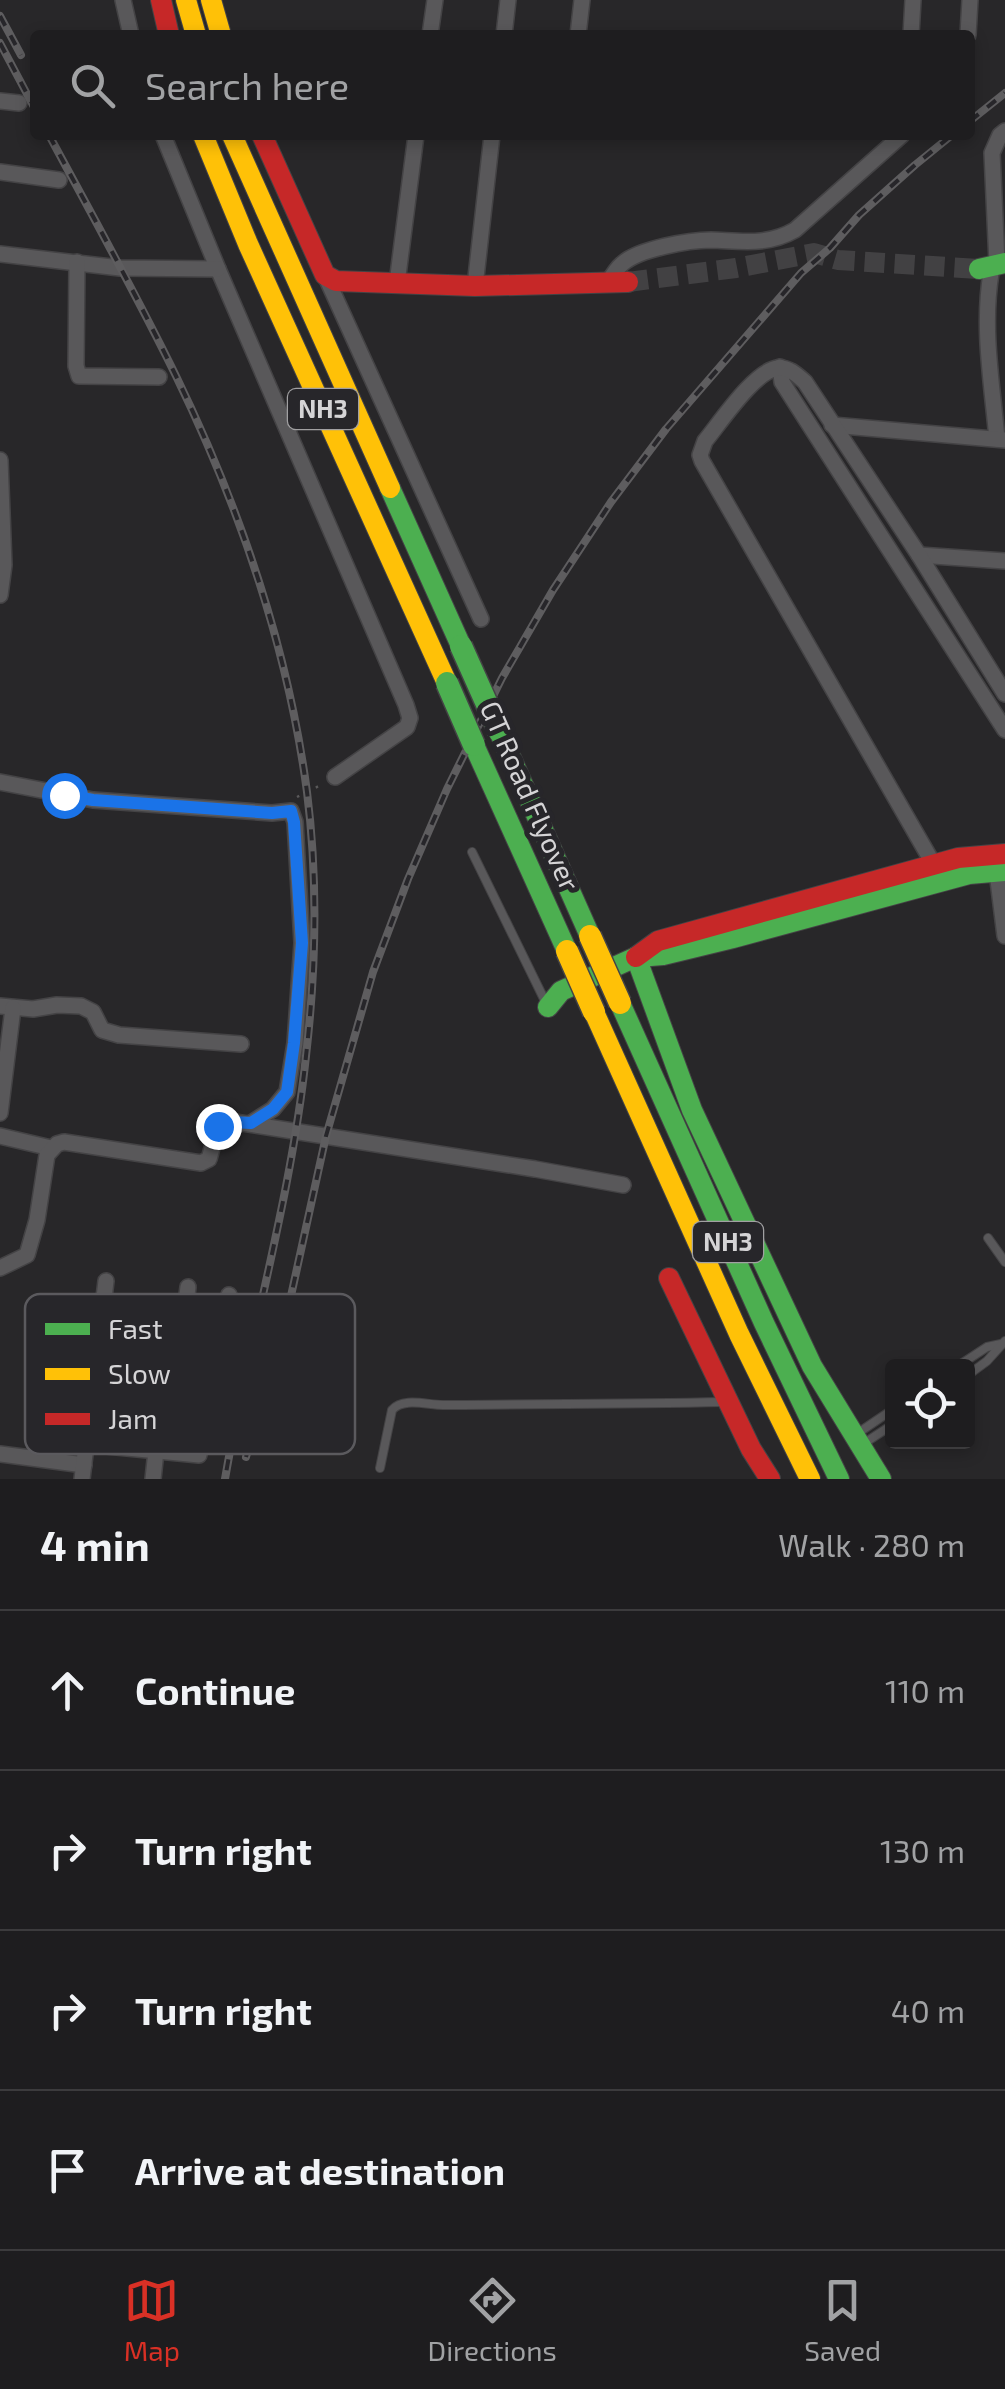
<!DOCTYPE html>
<html lang="en">
<head>
<meta charset="utf-8">
<style>
  body { margin:0; font-family:"Exo 2",sans-serif; background:#2b2a2c; color:#f1f3f6 }
  .controls { position:absolute; right:30px; bottom:30px; display:grid; overflow:hidden; border-radius:10px; box-shadow:0 5px 15px #0003 }
  .controls button { width:90px; height:90px; display:grid; place-items:center; padding:0; border:0; border-bottom:2px solid #3c3b3d; background:#1e1d1f; color:#f1f3f6; font:50px sans-serif }
  .stop { position:absolute; width:30px; height:30px; margin:-22px; border:8px solid #1a73e8; border-radius:50%; background:#fff }
  .stop.end { background:#1a73e8; border-color:#fff; box-shadow:0 2px 10px #0008 }
  .list { margin:0; padding:0; list-style:none }
  h2 { display:flex; justify-content:space-between; align-items:center; height:130px; margin:0; padding:0 40px; font-size:42px }
  h2 small { font-size:32px; font-weight:400; color:#a1a2a4 }
  .list li { display:grid; grid-template-columns:65px 1fr auto; gap:30px; align-items:center; box-sizing:border-box; height:160px; padding:0 40px; border-top:2px solid #3c3b3d }
  .list b { display:block; font-size:38px; white-space:nowrap }
  .list em { font-size:32px; font-style:normal; color:#a1a2a4 }
  .icon { flex:none; width:55px; height:55px; fill:none; stroke:currentColor; stroke-width:2; stroke-linecap:round; stroke-linejoin:round }
  .map { position:relative; flex:none; width:1005px; height:1479px; overflow:hidden }
  .search { position:absolute; background:#1e1d1f; box-shadow:0 5px 15px #0003; left:30px; right:30px; top:30px; height:110px; display:flex; align-items:center; gap:25px; box-sizing:border-box; padding:0 35px; border-radius:10px; color:#a1a2a4; font-size:38px }
  .sheet { height:770px; background:#1e1d1f }
  nav { display:flex; justify-content:space-around; align-items:center; box-sizing:border-box; height:140px; border-top:2px solid #3c3b3d; background:#1e1d1f; font-size:28px; color:#a1a2a4 }
  nav a { display:grid; justify-items:center; gap:5px }
  nav .on { color:#d93025 }
  .map>svg:first-child { display:block }
  .lines { fill:none; stroke-linecap:round; stroke-linejoin:round }
  .secondary-tunnel { stroke:#424143; stroke-width:20; stroke-dasharray:20 10; stroke-linecap:butt }
  .lane-casing { stroke:#444345; stroke-width:10 }
  .street-casing { stroke:#444345; stroke-width:18 }
  .fast-casing { stroke:#444345; stroke-width:22 }
  .slow-casing { stroke:#444345; stroke-width:22 }
  .jam-casing { stroke:#444345; stroke-width:22 }
  .path { stroke:#5a595a; stroke-width:2.5; stroke-dasharray:2.5 8; stroke-linecap:butt }
  .lane { stroke:#59585a; stroke-width:8 }
  .street { stroke:#59585a; stroke-width:15 }
  .fast { stroke:#4caf50; stroke-width:20 }
  .slow { stroke:#ffc107; stroke-width:20 }
  .jam { stroke:#c62828; stroke-width:20 }
  .rail-casing { stroke:#5e5d5f; stroke-width:8 }
  .rail { stroke:#27262a; stroke-width:4; stroke-dasharray:11; stroke-linecap:butt }
  .fast-bridge-casing { stroke:#444345; stroke-width:25; stroke-linecap:butt }
  .slow-bridge-casing { stroke:#444345; stroke-width:25; stroke-linecap:butt }
  .fast-bridge { stroke:#4caf50; stroke-width:22 }
  .slow-bridge { stroke:#ffc107; stroke-width:22 }
  .route { stroke:#1a73e8; stroke-width:12 }
  .labels { text-anchor:middle; stroke-width:10; stroke-linejoin:round; paint-order:stroke }
  .shield { fill:#27262a; stroke:#a1a0a2; stroke-width:2.5 }
  .shield-label { font-size:25px; font-weight:bold; fill:#d5d4d6 }
  .street-label { font-size:28px; fill:#d5d4d6; stroke:#27262a }
  .key { fill:#27262a; stroke:#5b5a5e; stroke-width:2.5 }
  .key-label { font-size:28px; fill:#d5d4d6 }
</style>
</head>
<body>
<div class="map">
<svg width="1005" height="1479" viewBox="0 0 1005 1479">
  <rect width="100%" height="100%" fill="#282729"/>
  <g class="lines">
    <polyline class="secondary-tunnel" points="628,282 736,268 814,253 838,260 979,269"/>
    <defs>
      <g id="lane">
        <polyline points="472,852 546,1003"/>
        <polyline points="988,1238 1005,1262"/>
        <polyline points="958,1366 987,1347 1001,1344"/>
        <polyline points="968,1375 987,1361 1005,1341"/>
        <polyline points="855,1435 892,1410"/>
        <polyline points="863,1444 892,1425"/>
        <path d="M380,1468L392,1410C403,1397 427,1405 443,1405C537,1404 630,1404 724,1402"/>
      </g>
      <g id="street">
        <polyline points="123,0 131,35"/>
        <polyline points="430,35 435,0"/>
        <polyline points="504,35 508,0"/>
        <polyline points="578,35 582,0"/>
        <polyline points="911,35 913,0"/>
        <polyline points="968,35 970,0"/>
        <polyline points="0,101 19,103"/>
        <polyline points="163,135 218,269 406,705 410,718 407,727 335,777"/>
        <polyline points="0,172 59,180"/>
        <polyline points="0,254 120,268 218,269"/>
        <polyline points="77,262 76,366 79,376 159,377"/>
        <polyline points="997,263 992,153 1000,135 1005,131"/>
        <path d="M991,273C982,328 992,384 997,439"/>
        <polyline points="325,275 481,619"/>
        <polyline points="397,283 416,135"/>
        <path d="M608,283C612,276 616,269 622,264C638,249 689,240 711,240C742,241 767,246 795,230L902,135"/>
        <polyline points="475,286 492,135"/>
        <polyline points="780,367 782,382 1005,730"/>
        <polyline points="832,425 1005,440"/>
        <polyline points="0,460 4,565 0,595"/>
        <polyline points="919,555 1005,561"/>
        <polyline points="0,782 93,800 272,813 291,811 295,822 302,943 295,1043 287,1092 273,1109 251,1123"/>
        <polyline points="996,864 1005,936"/>
        <path d="M934,865L702,461L700,455L705,441C720,423 755,370 778,368C789,367 797,375 805,382L919,555L1005,694"/>
        <polyline points="0,1006 33,1009 57,1005 81,1006 93,1012 102,1030 119,1035 241,1044"/>
        <polyline points="0,1113 13,1008"/>
        <polyline points="0,1136 51,1148"/>
        <polyline points="0,1268 27,1255 37,1220 47,1155 57,1144 64,1142 201,1163 209,1159 218,1126 229,1121 535,1169 623,1185"/>
        <polyline points="96,1365 226,1381"/>
        <polyline points="177,1375 188,1287"/>
        <polyline points="209,1378 229,1295"/>
        <polyline points="86,1444 199,1455"/>
        <polyline points="0,1454 84,1465"/>
        <polyline points="82,1479 106,1281"/>
        <polyline points="153,1479 156,1451"/>
      </g>
      <g id="fast">
        <polyline points="979,269 1005,263"/>
        <polyline points="390,488 461,646"/>
        <polyline points="499,731 590,936"/>
        <polyline points="474,745 567,951"/>
        <polyline points="638,957 663,955 733,938 969,874 1005,871"/>
        <polyline points="620,1003 764,1323 839,1479"/>
        <polyline points="548,1007 561,991 636,957 692,1110 812,1366 881,1479"/>
      </g>
      <g id="slow">
        <polyline points="186,0 196,35"/>
        <polyline points="211,0 221,35"/>
        <polyline points="203,135 248,244 447,683"/>
        <polyline points="232,135 390,488"/>
        <polyline points="594,1012 739,1334 810,1479"/>
      </g>
      <g id="jam">
        <polyline points="161,0 169,35"/>
        <polyline points="262,135 325,275 336,281 475,286 628,282"/>
        <polyline points="636,957 658,941 958,858 1005,854"/>
        <polyline points="669,1278 751,1449 770,1479"/>
      </g>
    </defs>
    <use href="#lane" class="lane-casing"/>
    <use href="#street" class="street-casing"/>
    <use href="#fast" class="fast-casing"/>
    <use href="#slow" class="slow-casing"/>
    <use href="#jam" class="jam-casing"/>
    <polyline class="path" points="297,797 321,785"/>
    <use href="#lane" class="lane"/>
    <use href="#street" class="street"/>
    <use href="#fast" class="fast"/>
    <use href="#slow" class="slow"/>
    <use href="#jam" class="jam"/>
    <defs>
      <g id="rail">
        <polyline points="0,16 21,55"/>
        <polyline points="0,43 35,109"/>
        <polyline points="970,121 1005,93"/>
        <path d="M49,135C92,215 136,294 176,376C239,506 288,648 307,792C318,879 316,969 306,1056C291,1199 249,1338 225,1479"/>
        <polyline points="246,1457 289,1305 326,1136 373,972 408,879 447,789 502,678 553,590 611,502 666,429 801,273 830,248 859,215 915,165 952,135"/>
      </g>
    </defs>
    <use href="#rail" class="rail-casing"/>
    <use href="#rail" class="rail"/>
    <defs>
      <g id="fast-bridge">
        <polyline points="461,646 499,731"/>
        <polyline points="447,683 474,745"/>
      </g>
      <g id="slow-bridge">
        <polyline points="590,936 620,1003"/>
        <polyline points="567,951 594,1012"/>
      </g>
    </defs>
    <use href="#fast-bridge" class="fast-bridge-casing"/>
    <use href="#slow-bridge" class="slow-bridge-casing"/>
    <use href="#fast-bridge" class="fast-bridge"/>
    <use href="#slow-bridge" class="slow-bridge"/>
  </g>
  <g class="lines">
    <polyline class="route" points="64,795 93,800 272,813 291,811 294,822 302,943 294,1043 287,1092 273,1109 251,1123 230,1122 218,1126"/>
  </g>
  <g class="labels">
    <g class="shield">
      <rect x="288" y="389" width="70" height="40" rx="8"/>
      <rect x="693" y="1222" width="70" height="40" rx="8"/>
    </g>
    <g class="shield-label">
      <text x="323" y="418">NH3</text>
      <text x="728" y="1251">NH3</text>
    </g>
    <g class="street-label">
      <text transform="translate(530 796) rotate(66)" y="10">GT Road Flyover</text>
    </g>
  </g>
  <rect x="25" y="1294" width="330" height="160" rx="15" class="key"/>
  <rect x="45" y="1323" width="45" height="12" fill="#4caf50"/>
  <rect x="45" y="1368" width="45" height="12" fill="#ffc107"/>
  <rect x="45" y="1413" width="45" height="12" fill="#c62828"/>
  <g class="key-label">
    <text x="108" y="1339">Fast</text>
    <text x="108" y="1384">Slow</text>
    <text x="108" y="1429">Jam</text>
  </g>
</svg>
<div class="controls">
<button><svg class="icon" aria-label="locate" viewBox="0 0 24 24"><circle cx="12" cy="12" r="6"/><path d="M12 2v4M12 18v4M2 12h4M18 12h4"/></svg></button>
</div>
<div class="stop" style="left:64px;top:795px"></div>
<div class="stop end" style="left:218px;top:1126px"></div>
<div class="search"><svg class="icon" aria-label="search" viewBox="0 0 24 24"><circle cx="10" cy="10" r="6"/><path d="M15 15l6 6"/></svg>Search here</div>
</div>
<section class="sheet">
<h2>4 min<small>Walk · 280 m</small></h2>
<ul class="list">
<li><svg class="icon" aria-label="ahead" viewBox="0 0 24 24"><path d="M12 20V5M6 11l6-6 6 6"/></svg><div><b>Continue</b></div><em>110 m</em></li>
<li><svg class="icon" aria-label="right" viewBox="0 0 24 24"><path d="M7 20v-9h11M14 6l5 5-5 5"/></svg><div><b>Turn right</b></div><em>130 m</em></li>
<li><svg class="icon" aria-label="right" viewBox="0 0 24 24"><path d="M7 20v-9h11M14 6l5 5-5 5"/></svg><div><b>Turn right</b></div><em>40 m</em></li>
<li><svg class="icon" aria-label="arrive" viewBox="0 0 24 24"><path d="M6 21V4h12l-3 4 3 4H6"/></svg><div><b>Arrive at destination</b></div></li>
</ul>
</section>
<nav>
<a class="on"><svg class="icon" aria-label="map" viewBox="0 0 24 24"><path d="M3 6l6-2 6 2 6-2v14l-6 2-6-2-6 2zM9 4v14M15 6v14"/></svg>Map</a>
<a><svg class="icon" aria-label="directions" viewBox="0 0 24 24"><path d="M12 3l9 9-9 9-9-9zM9 14v-3h6M13 9l2 2-2 2"/></svg>Directions</a>
<a><svg class="icon" aria-label="saved" viewBox="0 0 24 24"><path d="M7 4h10v16l-5-4-5 4z"/></svg>Saved</a>
</nav>
</body>
</html>
